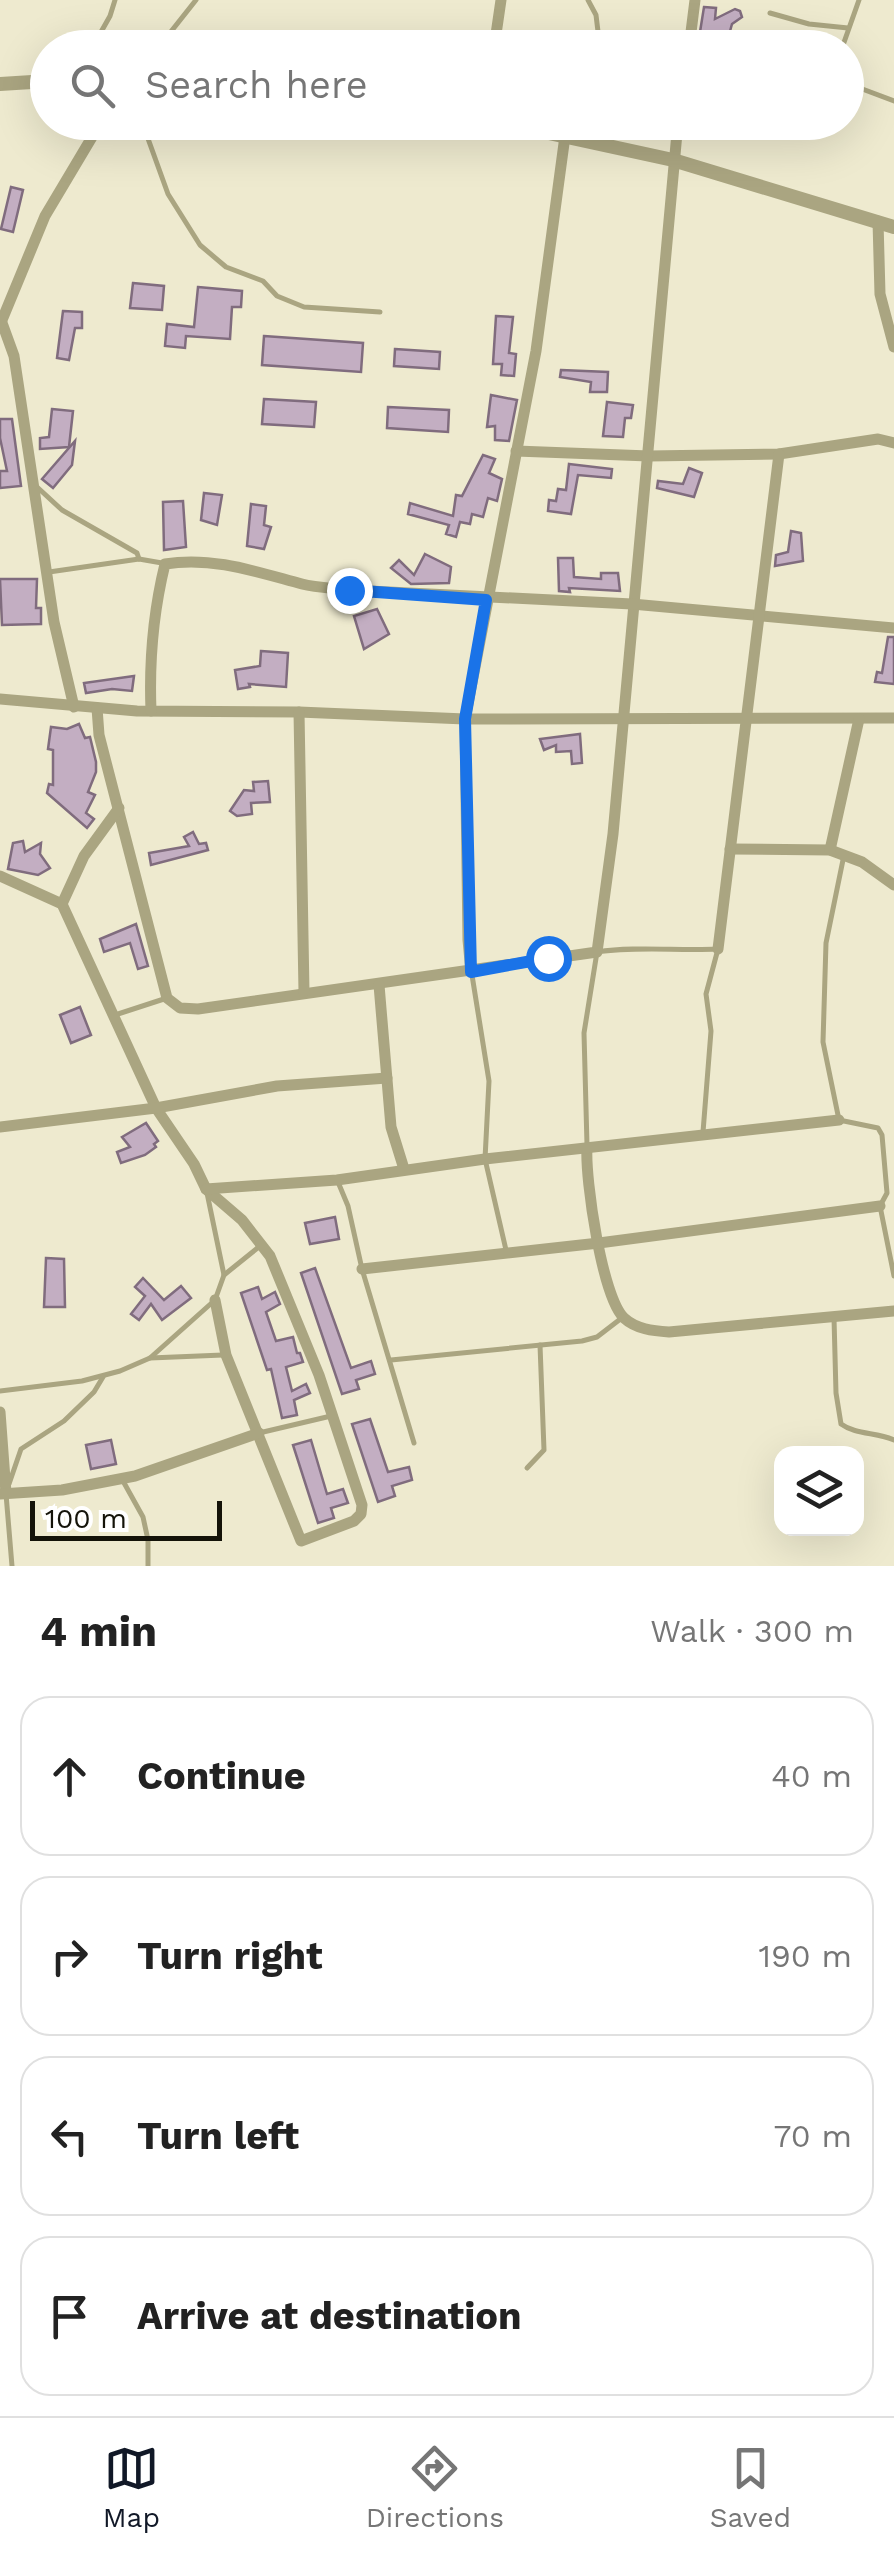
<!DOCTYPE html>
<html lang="en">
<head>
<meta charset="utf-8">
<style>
  body { margin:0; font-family:"Work Sans",sans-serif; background:#f6f6f6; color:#222 }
  .controls { position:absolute; right:30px; bottom:30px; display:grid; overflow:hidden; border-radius:20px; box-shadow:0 10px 40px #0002 }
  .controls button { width:90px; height:90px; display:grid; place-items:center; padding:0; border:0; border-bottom:2px solid #e0e0e0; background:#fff; color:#222; font:50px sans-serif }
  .scale { position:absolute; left:30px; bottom:25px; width:192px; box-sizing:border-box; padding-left:10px; border:5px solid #141309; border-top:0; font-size:28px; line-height:35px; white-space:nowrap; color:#141309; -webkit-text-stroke:8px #fff; paint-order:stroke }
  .stop { position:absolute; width:30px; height:30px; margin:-22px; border:8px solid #1a73e8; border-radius:50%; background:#fff }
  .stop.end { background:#1a73e8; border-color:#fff; box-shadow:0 2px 10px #0008 }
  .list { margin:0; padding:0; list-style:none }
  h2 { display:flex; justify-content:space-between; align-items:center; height:130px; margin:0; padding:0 40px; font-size:42px }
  h2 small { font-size:32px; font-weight:400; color:#767676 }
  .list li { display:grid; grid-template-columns:65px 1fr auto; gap:30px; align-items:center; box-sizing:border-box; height:160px; margin:0 20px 20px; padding:0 20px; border:2px solid #e0e0e0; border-radius:30px }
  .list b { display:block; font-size:38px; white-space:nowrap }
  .list em { font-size:32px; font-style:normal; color:#767676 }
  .icon { flex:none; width:55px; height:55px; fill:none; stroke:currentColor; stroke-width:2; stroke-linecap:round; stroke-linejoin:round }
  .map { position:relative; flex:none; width:894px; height:1566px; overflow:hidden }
  .search { position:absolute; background:#fff; box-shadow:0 10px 40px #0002; left:30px; right:30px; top:30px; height:110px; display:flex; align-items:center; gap:25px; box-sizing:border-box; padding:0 35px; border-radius:55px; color:#767676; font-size:38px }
  .sheet { height:850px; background:#fff }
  nav { display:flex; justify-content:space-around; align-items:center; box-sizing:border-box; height:140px; border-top:2px solid #e0e0e0; background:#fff; font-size:28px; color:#767676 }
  nav a { display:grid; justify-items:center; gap:5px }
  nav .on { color:#111827 }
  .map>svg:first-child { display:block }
  .building { fill:#c3aec2; stroke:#806c7e; stroke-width:2.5 }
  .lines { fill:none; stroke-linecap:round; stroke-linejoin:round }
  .service { stroke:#aaa581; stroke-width:5 }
  .minor { stroke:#aaa581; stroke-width:11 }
  .tertiary { stroke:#aaa581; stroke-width:14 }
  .route { stroke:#1a73e8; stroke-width:12 }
</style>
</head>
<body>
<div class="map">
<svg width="894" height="1566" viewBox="0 0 894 1566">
  <rect width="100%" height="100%" fill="#eeeacf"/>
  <g class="building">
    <polygon points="704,7 716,8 715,19 735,9 740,11 742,17 732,24 727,42 716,39 717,34 700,32"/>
    <polygon points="11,187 23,190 13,232 1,229"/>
    <polygon points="133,283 164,286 162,310 130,308"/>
    <polygon points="198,287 242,291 241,307 232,307 230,339 186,336 185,348 165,346 167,324 194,327"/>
    <polygon points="63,311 82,312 82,328 75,328 69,360 57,358"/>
    <polygon points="496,316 513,317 509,353 516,354 514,376 501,375 502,364 493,364"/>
    <polygon points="264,336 363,343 361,372 262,365"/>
    <polygon points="395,349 440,352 439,369 394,366"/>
    <polygon points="561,370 608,372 607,392 590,392 591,382 560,377"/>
    <polygon points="491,395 517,400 509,441 495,440 495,426 487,427"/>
    <polygon points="264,399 316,402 314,427 262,424"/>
    <polygon points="607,402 633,405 631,418 625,418 623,437 603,436"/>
    <polygon points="388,407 449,410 448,432 387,428"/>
    <polygon points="52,409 73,411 69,447 40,449 40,438 49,437"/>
    <polygon points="0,419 12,419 21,486 0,488 0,471 7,471 0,438"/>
    <polygon points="75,441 72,465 53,488 42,479"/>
    <polygon points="483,455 495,459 489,473 502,479 497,501 488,498 483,517 472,514 470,524 460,522 456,537 446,534 449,525 408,514 410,503 453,516 456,495 462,496"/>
    <polygon points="569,464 612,469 611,478 578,475 571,514 548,511 549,500 556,501 558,489 566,490"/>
    <polygon points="689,468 702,473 694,497 657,488 658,481 683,484"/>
    <polygon points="204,493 222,495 217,525 201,520"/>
    <polygon points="183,501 186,547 164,550 163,502"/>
    <polygon points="251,504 266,506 264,525 271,527 264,549 247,546"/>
    <polygon points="791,531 801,533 803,561 775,566 776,555 788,552"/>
    <polygon points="425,554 451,567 449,583 411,584 391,568 399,560 414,575"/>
    <polygon points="558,558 573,558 574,577 601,579 601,573 618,573 620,591 569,588 570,592 559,591"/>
    <polygon points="0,579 37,579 36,608 41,608 41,624 2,625"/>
    <polygon points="377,609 389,634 364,649 354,616"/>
    <polygon points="888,637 894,637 894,684 875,682 877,672 882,673"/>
    <polygon points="261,651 288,653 286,687 249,684 250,687 238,689 235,670 260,666"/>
    <polygon points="134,676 132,691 112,689 86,693 84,683"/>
    <polygon points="79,724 85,738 90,737 96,762 96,772 88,792 95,795 86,813 94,819 87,828 47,793 49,784 53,785 53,750 48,749 51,727 67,729"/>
    <polygon points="580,734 582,763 572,764 571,751 556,752 556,745 544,750 540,739"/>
    <polygon points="268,781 270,802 251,803 252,814 237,816 230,811 244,790 254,791 253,782"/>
    <polygon points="193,832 199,844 206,843 208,850 151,865 149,853 189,846 184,837"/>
    <polygon points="23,841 25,852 41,843 40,854 50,868 38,875 8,869 13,843"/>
    <polygon points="136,924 148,966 138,969 130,943 104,952 100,939"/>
    <polygon points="80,1007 91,1035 71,1043 60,1015"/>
    <polygon points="146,1123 158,1141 154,1144 156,1147 145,1155 121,1163 117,1152 130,1147 122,1137"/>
    <polygon points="335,1217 339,1239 310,1244 305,1223"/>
    <polygon points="46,1258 64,1259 65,1307 44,1307"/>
    <polygon points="315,1268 351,1368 371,1361 375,1374 356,1380 359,1389 342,1394 301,1273"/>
    <polygon points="143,1278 164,1300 181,1286 191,1298 162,1320 151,1304 139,1320 131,1314 145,1296 135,1287"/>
    <polygon points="258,1287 262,1299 275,1292 280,1304 266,1312 276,1341 293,1337 297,1353 300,1353 303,1362 286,1367 292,1391 306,1384 310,1393 294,1400 297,1415 282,1418 271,1369 267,1370 241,1293"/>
    <polygon points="370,1419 388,1472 409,1467 412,1480 392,1486 395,1496 378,1502 352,1424"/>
    <polygon points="111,1440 116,1464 91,1469 86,1445"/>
    <polygon points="311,1440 327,1494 343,1489 348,1503 331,1508 334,1518 318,1523 293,1445"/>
  </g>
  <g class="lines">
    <g class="service">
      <polyline points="588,0 596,15 600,48"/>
      <polyline points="770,13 809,24 848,28"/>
      <polyline points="92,48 110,16 115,0"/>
      <polyline points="158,48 196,0"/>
      <polyline points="842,48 859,0"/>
      <polyline points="846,79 849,84 894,101"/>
      <polyline points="142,122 168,194 200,245 226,267 263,281 277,296 304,307 380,312"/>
      <polyline points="589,138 592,122"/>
      <polyline points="37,487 62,510 137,553 139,559"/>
      <polyline points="49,572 139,559 162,563"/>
      <polyline points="844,855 826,943 823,1042 839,1120 878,1128 882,1135 887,1193 880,1206 894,1276"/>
      <polyline points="472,975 489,1081 485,1159 506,1250"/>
      <polyline points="112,1016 167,998"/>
      <path d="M587,1145L584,1033L597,952C635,946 678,951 718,949L706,994L711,1031L703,1132"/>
      <polyline points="338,1182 348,1206 362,1269 414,1443"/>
      <polyline points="224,1275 260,1246"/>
      <path d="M834,1318L836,1393L841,1424C856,1435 877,1432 894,1440"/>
      <polyline points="150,1358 223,1355"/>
      <polyline points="391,1360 582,1341 597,1337 623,1317"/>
      <polyline points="0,1391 82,1381 120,1371 150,1358 215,1300 224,1275 207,1193"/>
      <polyline points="259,1433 331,1416"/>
      <polyline points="527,1468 544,1450 540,1345"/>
      <polyline points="123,1481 143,1517 148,1540 148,1566"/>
      <polyline points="9,1484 21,1449 64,1421 94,1392 103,1377"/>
      <polyline points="6,1494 12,1566"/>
    </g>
    <g class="minor">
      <polyline points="494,48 501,0"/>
      <polyline points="689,48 695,0"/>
      <polyline points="878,221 880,294 894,347"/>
      <polyline points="2,323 14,356 54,622 74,707"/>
      <polyline points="0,325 45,216 101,122"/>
      <polyline points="516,451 649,456 779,454 878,439 894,443"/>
      <polyline points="0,699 137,711 299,712 465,719 894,718"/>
      <polyline points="97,708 99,735 167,998 180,1008 198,1009 597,952 613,834 678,122"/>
      <path d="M151,711C149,660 153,613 165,564C212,556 257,572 302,584C317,588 334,588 349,590L632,604L894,628"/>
      <polyline points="299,712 304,992"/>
      <polyline points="730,849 830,850 862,862 894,885"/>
      <polyline points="830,850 859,719"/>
      <polyline points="0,876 62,904 156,1108 194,1164 206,1189 242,1220 270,1256 319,1375 362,1505 361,1514 354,1521 301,1541 226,1355 215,1300"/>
      <polyline points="62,904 84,856 119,808"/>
      <polyline points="718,949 779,454"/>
      <polyline points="471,972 468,940 465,719 536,351 565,136"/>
      <polyline points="379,985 391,1127 404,1169"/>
      <polyline points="0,1127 156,1108 277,1086 387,1078"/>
      <path d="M587,1148C585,1179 602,1297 624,1318C636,1329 653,1331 669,1332L894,1311"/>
      <polyline points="206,1189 337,1180 485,1159 839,1120"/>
      <polyline points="362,1269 599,1243 880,1206"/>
      <polyline points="0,1412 6,1493"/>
      <polyline points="0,1494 62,1490 135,1476 259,1433"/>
    </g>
    <g class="tertiary">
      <polyline points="0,84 48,81"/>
      <polyline points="498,122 673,160 894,227"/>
    </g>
  </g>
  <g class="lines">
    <polyline class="route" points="349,590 486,600 465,719 471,972 548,958"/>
  </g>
</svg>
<div class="controls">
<button><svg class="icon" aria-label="layers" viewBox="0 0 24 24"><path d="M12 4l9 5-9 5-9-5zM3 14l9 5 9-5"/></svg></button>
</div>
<div class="scale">100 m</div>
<div class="stop" style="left:548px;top:958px"></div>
<div class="stop end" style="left:349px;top:590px"></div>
<div class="search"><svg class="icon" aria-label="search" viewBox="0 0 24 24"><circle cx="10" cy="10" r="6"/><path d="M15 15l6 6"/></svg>Search here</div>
</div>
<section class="sheet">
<h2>4 min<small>Walk · 300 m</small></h2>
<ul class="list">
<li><svg class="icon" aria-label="ahead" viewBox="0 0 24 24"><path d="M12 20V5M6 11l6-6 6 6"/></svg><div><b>Continue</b></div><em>40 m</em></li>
<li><svg class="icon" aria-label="right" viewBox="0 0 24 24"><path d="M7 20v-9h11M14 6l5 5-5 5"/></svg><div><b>Turn right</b></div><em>190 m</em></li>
<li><svg class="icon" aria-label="left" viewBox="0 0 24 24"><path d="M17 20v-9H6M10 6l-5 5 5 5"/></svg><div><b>Turn left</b></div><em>70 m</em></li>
<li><svg class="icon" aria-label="arrive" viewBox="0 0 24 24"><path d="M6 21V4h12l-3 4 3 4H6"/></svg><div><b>Arrive at destination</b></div></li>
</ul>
</section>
<nav>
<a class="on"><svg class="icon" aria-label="map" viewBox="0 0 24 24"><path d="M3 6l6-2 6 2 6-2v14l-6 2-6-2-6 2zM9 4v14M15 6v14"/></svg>Map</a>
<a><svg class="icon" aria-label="directions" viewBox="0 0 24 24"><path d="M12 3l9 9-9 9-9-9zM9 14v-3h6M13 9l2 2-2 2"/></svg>Directions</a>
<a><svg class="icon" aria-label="saved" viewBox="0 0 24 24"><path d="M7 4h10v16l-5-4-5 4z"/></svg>Saved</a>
</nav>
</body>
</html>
